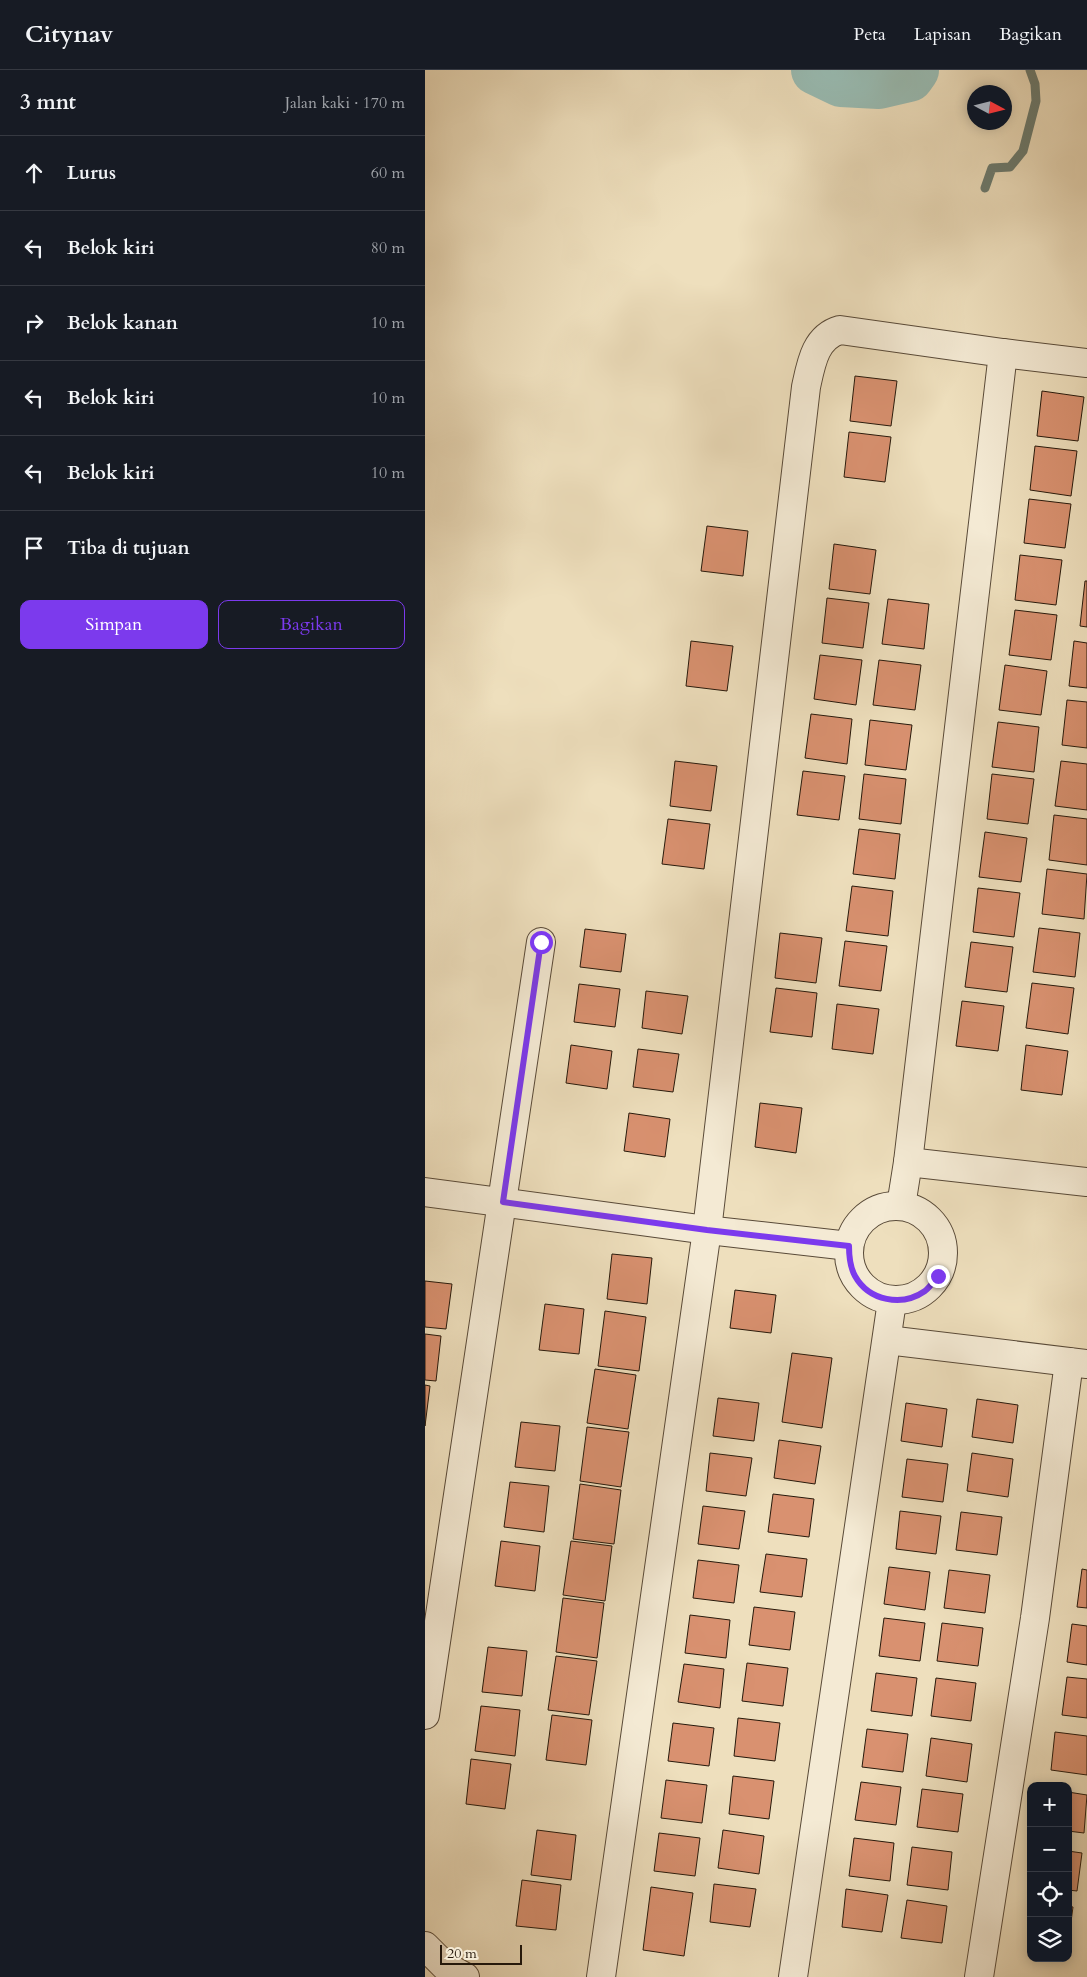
<!DOCTYPE html>
<html lang="id">
<head>
<meta charset="utf-8">
<style>
  body { margin:0; font-family:Cardo,serif; background:#20242c; color:#f1f3f6 }
  .controls { position:absolute; right:15px; bottom:15px; display:grid; overflow:hidden; border-radius:10px; box-shadow:0 2px 12px #0003 }
  .controls button { width:45px; height:45px; display:grid; place-items:center; padding:0; border:0; border-bottom:1px solid #363941; background:#171b24; color:#f1f3f6; font:25px sans-serif }
  .compass { position:absolute; left:542px; top:15px; width:45px; height:45px; border-radius:50%; background:#171b24; box-shadow:0 2px 12px #0003; rotate:97deg }
  .scale { position:absolute; left:15px; bottom:12px; width:82px; box-sizing:border-box; padding-left:5px; border:2px solid #27190b; border-top:0; font-size:14px; line-height:18px; white-space:nowrap; color:#27190b; -webkit-text-stroke:4px #f4ead4; paint-order:stroke }
  .stop { position:absolute; width:15px; height:15px; margin:-11px; border:4px solid #7c3aed; border-radius:50%; background:#fff }
  .stop.end { background:#7c3aed; border-color:#fff; box-shadow:0 1px 5px #0008 }
  .list { margin:0; padding:0; list-style:none }
  h2 { display:flex; justify-content:space-between; align-items:center; height:65px; margin:0; padding:0 20px; font-size:21px }
  h2 small { font-size:16px; font-weight:400; color:#9ea1a6 }
  .list li { display:grid; grid-template-columns:32px 1fr auto; gap:15px; align-items:center; box-sizing:border-box; height:75px; padding:0 20px; border-top:1px solid #363941 }
  .list b { display:block; font-size:19px; white-space:nowrap }
  .list em { font-size:16px; font-style:normal; color:#9ea1a6 }
  .actions { display:flex; gap:10px; padding:15px 20px }
  .actions a { flex:1; padding:11px 0; border:1px solid #7c3aed; border-radius:10px; text-align:center; font-size:18px; color:#7c3aed }
  .actions .main { background:#7c3aed; color:#fff }
  .icon { flex:none; width:28px; height:28px; fill:none; stroke:currentColor; stroke-width:2; stroke-linecap:round; stroke-linejoin:round }
  .map { position:relative; flex:none; width:662px; height:1907px; overflow:hidden }
  header { display:flex; align-items:center; gap:30px; box-sizing:border-box; height:70px; padding:0 25px; background:#171b24; border-bottom:1px solid #363941 }
  header strong { font-size:24px }
  nav { display:flex; gap:28px; margin-inline-start:auto; font-size:18px }
  main { display:flex }
  aside { flex:1; background:#171b24 }
  .map>svg:first-child { display:block }
  .lines { fill:none; stroke-linecap:round; stroke-linejoin:round }
  .stream { stroke:#6b7b70; stroke-width:9 }
  .river { stroke:#99bcb3; stroke-width:50 }
  .building { fill:#d99170; stroke:#27190b }
  .minor-casing { stroke:#594a38; stroke-width:30 }
  .minor { stroke:#f4ead4; stroke-width:28 }
  .route { stroke:#7c3aed; stroke-width:6 }
</style>
</head>
<body>
<header>
<strong>Citynav</strong>
<nav><a>Peta</a><a>Lapisan</a><a>Bagikan</a></nav>
</header>
<main>
<aside>
<h2>3 mnt<small>Jalan kaki · 170 m</small></h2>
<ul class="list">
<li><svg class="icon" aria-label="ahead" viewBox="0 0 24 24"><path d="M12 20V5M6 11l6-6 6 6"/></svg><div><b>Lurus</b></div><em>60 m</em></li>
<li><svg class="icon" aria-label="left" viewBox="0 0 24 24"><path d="M17 20v-9H6M10 6l-5 5 5 5"/></svg><div><b>Belok kiri</b></div><em>80 m</em></li>
<li><svg class="icon" aria-label="right" viewBox="0 0 24 24"><path d="M7 20v-9h11M14 6l5 5-5 5"/></svg><div><b>Belok kanan</b></div><em>10 m</em></li>
<li><svg class="icon" aria-label="left" viewBox="0 0 24 24"><path d="M17 20v-9H6M10 6l-5 5 5 5"/></svg><div><b>Belok kiri</b></div><em>10 m</em></li>
<li><svg class="icon" aria-label="left" viewBox="0 0 24 24"><path d="M17 20v-9H6M10 6l-5 5 5 5"/></svg><div><b>Belok kiri</b></div><em>10 m</em></li>
<li><svg class="icon" aria-label="arrive" viewBox="0 0 24 24"><path d="M6 21V4h12l-3 4 3 4H6"/></svg><div><b>Tiba di tujuan</b></div></li>
</ul>
<div class="actions"><a class="main">Simpan</a><a>Bagikan</a></div>
</aside>
<div class="map">
<svg width="662" height="1907" viewBox="0 0 662 1907">
  <rect width="100%" height="100%" fill="#eedfbd"/>
  <filter id="stains"><feTurbulence type="fractalNoise" baseFrequency=".004" numOctaves="4"/><feColorMatrix values="0 0 0 0 .2 0 0 0 0 .09 0 0 0 0 .02 0 0 0 .5 -.17"/></filter>
  <radialGradient id="worn" r=".72"><stop offset=".6" stop-color="#630" stop-opacity="0"/><stop offset="1" stop-color="#630" stop-opacity=".3"/></radialGradient>
  <g class="lines">
    <polyline class="stream" points="560,118 567,98 585,97 598,81 611,31 610,14 605,0"/>
    <polyline class="river" points="391,0 416,12 454,14 484,7 489,0"/>
  </g>
  <g class="building">
    <polygon points="430,306 472,311 466,356 425,351"/>
    <polygon points="617,321 659,327 653,371 612,366"/>
    <polygon points="424,362 466,367 460,412 419,407"/>
    <polygon points="610,376 652,381 646,426 605,420"/>
    <polygon points="604,429 646,434 640,478 599,473"/>
    <polygon points="282,456 323,461 318,506 276,501"/>
    <polygon points="409,474 451,480 445,524 404,519"/>
    <polygon points="595,485 637,490 631,535 590,530"/>
    <polygon points="660,511 662,511 662,557 655,556"/>
    <polygon points="402,528 444,533 438,578 397,573"/>
    <polygon points="463,529 504,534 499,579 457,574"/>
    <polygon points="590,540 632,545 626,590 584,585"/>
    <polygon points="266,571 308,576 302,621 261,616"/>
    <polygon points="649,571 662,573 662,618 644,616"/>
    <polygon points="395,585 437,590 431,635 389,629"/>
    <polygon points="454,590 496,595 490,640 448,635"/>
    <polygon points="580,595 622,601 616,645 574,640"/>
    <polygon points="642,630 662,632 662,678 637,675"/>
    <polygon points="386,644 427,649 422,694 380,688"/>
    <polygon points="445,650 487,655 481,700 440,695"/>
    <polygon points="573,652 614,657 609,702 567,697"/>
    <polygon points="250,691 292,696 286,741 245,736"/>
    <polygon points="636,691 662,694 662,740 630,736"/>
    <polygon points="378,701 420,706 414,750 372,745"/>
    <polygon points="439,704 481,709 476,754 434,749"/>
    <polygon points="567,704 609,709 603,754 562,749"/>
    <polygon points="629,745 662,749 662,795 624,790"/>
    <polygon points="243,749 285,754 279,799 237,794"/>
    <polygon points="434,759 475,764 470,809 428,804"/>
    <polygon points="560,762 602,768 596,812 554,807"/>
    <polygon points="622,799 662,804 659,849 617,844"/>
    <polygon points="427,816 468,821 463,866 421,861"/>
    <polygon points="553,818 595,823 589,867 548,862"/>
    <polygon points="614,858 655,863 650,907 608,902"/>
    <polygon points="160,859 201,864 196,902 155,897"/>
    <polygon points="355,863 397,868 391,913 350,908"/>
    <polygon points="420,871 462,876 456,921 414,916"/>
    <polygon points="546,872 588,877 582,922 540,917"/>
    <polygon points="607,913 649,918 643,964 601,958"/>
    <polygon points="154,914 195,919 190,957 149,952"/>
    <polygon points="351,918 392,923 387,967 345,962"/>
    <polygon points="221,921 263,926 257,964 217,958"/>
    <polygon points="537,931 579,936 573,981 531,976"/>
    <polygon points="412,934 454,939 448,984 407,979"/>
    <polygon points="146,975 187,981 182,1019 141,1013"/>
    <polygon points="601,975 643,981 637,1025 596,1020"/>
    <polygon points="213,979 254,984 248,1022 208,1017"/>
    <polygon points="335,1033 377,1038 371,1083 330,1077"/>
    <polygon points="204,1043 245,1049 240,1087 199,1081"/>
    <polygon points="187,1184 227,1188 222,1234 182,1229"/>
    <polygon points="0,1211 27,1214 21,1259 0,1257"/>
    <polygon points="310,1220 351,1225 346,1263 305,1258"/>
    <polygon points="120,1234 159,1239 154,1284 114,1280"/>
    <polygon points="180,1241 221,1247 214,1301 173,1296"/>
    <polygon points="0,1264 16,1266 11,1311 0,1310"/>
    <polygon points="367,1283 407,1288 397,1358 357,1352"/>
    <polygon points="170,1299 211,1305 203,1359 162,1353"/>
    <polygon points="0,1315 5,1316 0,1356"/>
    <polygon points="293,1328 334,1333 329,1371 288,1366"/>
    <polygon points="552,1329 593,1335 588,1373 547,1367"/>
    <polygon points="481,1333 522,1339 517,1377 476,1371"/>
    <polygon points="96,1352 135,1356 130,1401 90,1397"/>
    <polygon points="162,1357 204,1362 196,1417 155,1411"/>
    <polygon points="354,1370 396,1376 390,1414 349,1408"/>
    <polygon points="285,1383 327,1388 321,1426 281,1421"/>
    <polygon points="547,1383 588,1389 583,1427 542,1421"/>
    <polygon points="482,1389 523,1394 518,1432 477,1427"/>
    <polygon points="85,1412 124,1416 119,1462 79,1457"/>
    <polygon points="155,1414 196,1420 189,1474 148,1469"/>
    <polygon points="348,1424 389,1429 384,1467 343,1462"/>
    <polygon points="278,1436 320,1441 314,1479 273,1474"/>
    <polygon points="475,1441 516,1446 511,1484 471,1479"/>
    <polygon points="536,1442 577,1447 572,1485 531,1480"/>
    <polygon points="76,1471 115,1476 110,1521 70,1516"/>
    <polygon points="146,1471 187,1476 180,1531 138,1525"/>
    <polygon points="341,1484 382,1489 377,1527 335,1522"/>
    <polygon points="273,1490 314,1495 309,1533 268,1528"/>
    <polygon points="464,1497 505,1502 500,1540 459,1534"/>
    <polygon points="657,1499 662,1500 662,1538 652,1537"/>
    <polygon points="524,1500 565,1505 560,1543 519,1538"/>
    <polygon points="138,1528 179,1533 172,1588 131,1582"/>
    <polygon points="329,1537 370,1542 365,1580 324,1575"/>
    <polygon points="265,1545 305,1550 301,1588 260,1583"/>
    <polygon points="459,1548 500,1553 495,1591 454,1586"/>
    <polygon points="517,1553 558,1558 553,1596 512,1591"/>
    <polygon points="647,1554 662,1556 662,1595 642,1592"/>
    <polygon points="63,1577 102,1581 97,1626 57,1622"/>
    <polygon points="131,1586 172,1591 164,1645 123,1640"/>
    <polygon points="322,1593 363,1598 358,1636 317,1631"/>
    <polygon points="259,1594 299,1599 295,1638 253,1632"/>
    <polygon points="451,1603 492,1608 487,1646 446,1641"/>
    <polygon points="642,1607 662,1609 662,1648 637,1645"/>
    <polygon points="511,1608 551,1613 546,1651 506,1646"/>
    <polygon points="56,1636 95,1640 90,1686 50,1681"/>
    <polygon points="127,1645 167,1650 161,1695 121,1690"/>
    <polygon points="313,1648 355,1653 350,1691 309,1686"/>
    <polygon points="248,1653 289,1658 284,1696 243,1691"/>
    <polygon points="442,1659 483,1664 478,1702 437,1697"/>
    <polygon points="630,1662 662,1666 662,1705 626,1700"/>
    <polygon points="506,1668 547,1674 542,1712 501,1706"/>
    <polygon points="46,1689 86,1694 80,1739 41,1734"/>
    <polygon points="308,1706 349,1711 344,1749 304,1744"/>
    <polygon points="241,1710 282,1715 277,1753 236,1748"/>
    <polygon points="436,1712 476,1717 471,1755 430,1750"/>
    <polygon points="497,1719 538,1724 533,1762 492,1757"/>
    <polygon points="643,1722 662,1725 659,1763 643,1761"/>
    <polygon points="112,1760 151,1765 146,1810 106,1805"/>
    <polygon points="298,1760 339,1766 334,1804 293,1798"/>
    <polygon points="234,1763 275,1768 270,1806 229,1801"/>
    <polygon points="429,1768 469,1773 465,1811 424,1806"/>
    <polygon points="487,1777 527,1782 523,1820 482,1815"/>
    <polygon points="643,1781 657,1783 652,1821 643,1820"/>
    <polygon points="97,1810 136,1815 131,1860 91,1856"/>
    <polygon points="289,1814 331,1819 325,1857 285,1852"/>
    <polygon points="226,1817 268,1823 259,1886 218,1880"/>
    <polygon points="421,1819 463,1825 457,1862 417,1857"/>
    <polygon points="482,1830 522,1836 517,1873 476,1868"/>
    <polygon points="643,1836 648,1837 643,1874"/>
  </g>
  <g class="lines">
    <defs>
      <g id="minor">
        <polyline points="578,283 662,293"/>
        <polyline points="483,1092 662,1112"/>
        <polyline points="0,1122 282,1160 424,1176"/>
        <circle cx="471" cy="1183" r="47"/>
        <polyline points="462,1270 662,1294"/>
        <polyline points="0,1645 116,872"/>
        <polyline points="0,1876 20,1896 40,1907"/>
        <path d="M176,1907L282,1160L381,317C386,294 390,267 415,260L578,283L483,1092L476,1136"/>
        <polyline points="368,1907 467,1231"/>
        <polyline points="554,1907 610,1548 644,1292"/>
      </g>
    </defs>
    <use href="#minor" class="minor-casing"/>
    <use href="#minor" class="minor"/>
  </g>
  <g class="lines">
    <path class="route" d="M116,872L78,1132L282,1160L424,1176C424,1187 425,1197 430,1206C444,1231 477,1237 500,1221C505,1217 509,1211 513,1206"/>
  </g>
  <rect width="100%" height="100%" filter="url(#stains)"/>
  <rect width="100%" height="100%" fill="url(#worn)"/>
</svg>
<div class="controls">
<button>+</button>
<button>−</button>
<button><svg class="icon" aria-label="locate" viewBox="0 0 24 24"><circle cx="12" cy="12" r="6"/><path d="M12 2v4M12 18v4M2 12h4M18 12h4"/></svg></button>
<button><svg class="icon" aria-label="layers" viewBox="0 0 24 24"><path d="M12 4l9 5-9 5-9-5zM3 14l9 5 9-5"/></svg></button>
</div>
<svg class="compass" viewBox="-18 -18 36 36"><path d="M0-13l5 13h-10z" fill="#e53935"/><path d="M0 13l5-13h-10z" fill="#9ea1a6"/></svg>
<div class="scale">20 m</div>
<div class="stop" style="left:116px;top:872px"></div>
<div class="stop end" style="left:513px;top:1206px"></div>
</div>
</main>
</body>
</html>
